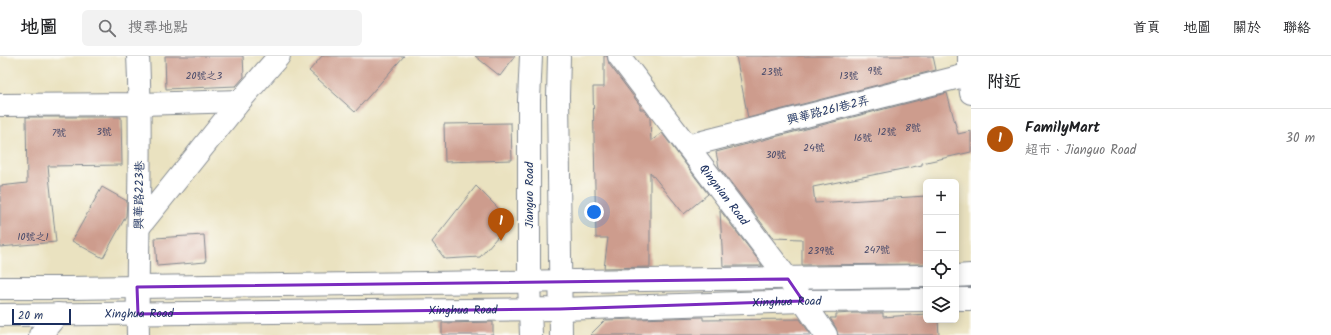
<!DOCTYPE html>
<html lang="zh-TW">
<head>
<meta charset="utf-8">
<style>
  body { margin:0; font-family:Kalam,"LXGW WenKai TC",sans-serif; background:#f2f2f2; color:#202124 }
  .controls { position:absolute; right:12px; bottom:12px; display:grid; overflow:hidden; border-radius:6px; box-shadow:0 2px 10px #0003 }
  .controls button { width:36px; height:36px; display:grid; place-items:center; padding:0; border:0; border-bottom:1px solid #e0e0e0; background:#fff; color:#202124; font:20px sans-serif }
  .scale { position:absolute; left:12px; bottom:10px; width:59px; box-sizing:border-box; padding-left:4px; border:2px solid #1b2f5e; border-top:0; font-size:11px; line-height:14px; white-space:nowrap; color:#1b2f5e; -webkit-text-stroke:3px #fdfcf7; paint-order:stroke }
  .you { position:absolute; left:594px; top:156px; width:14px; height:14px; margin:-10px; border:3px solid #fff; border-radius:50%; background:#1a73e8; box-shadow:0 0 0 6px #1a73e833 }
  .badge { display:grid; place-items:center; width:26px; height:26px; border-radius:50%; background:#b45309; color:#fff; font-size:13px; font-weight:700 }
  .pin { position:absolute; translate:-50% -33px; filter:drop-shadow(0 1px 2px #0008) }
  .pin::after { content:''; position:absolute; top:21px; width:14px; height:12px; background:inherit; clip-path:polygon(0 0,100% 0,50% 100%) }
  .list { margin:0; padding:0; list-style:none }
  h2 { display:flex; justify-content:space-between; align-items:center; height:52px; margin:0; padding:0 16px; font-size:17px }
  h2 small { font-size:13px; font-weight:400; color:#757577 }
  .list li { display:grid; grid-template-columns:26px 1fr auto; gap:12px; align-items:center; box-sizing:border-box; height:60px; padding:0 16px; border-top:1px solid #e0e0e0 }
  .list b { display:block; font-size:15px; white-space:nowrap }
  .list p { margin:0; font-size:13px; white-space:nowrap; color:#757577 }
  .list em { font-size:13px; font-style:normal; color:#757577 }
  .icon { flex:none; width:22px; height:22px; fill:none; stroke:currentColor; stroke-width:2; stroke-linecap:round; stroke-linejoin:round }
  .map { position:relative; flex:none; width:971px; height:279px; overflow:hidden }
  header { display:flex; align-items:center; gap:24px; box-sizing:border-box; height:56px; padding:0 20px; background:#fff; border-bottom:1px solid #e0e0e0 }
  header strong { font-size:19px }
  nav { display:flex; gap:22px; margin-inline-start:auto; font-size:14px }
  .search { width:280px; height:36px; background:#f2f2f2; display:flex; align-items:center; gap:10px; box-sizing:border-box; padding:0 14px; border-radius:6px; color:#757577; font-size:15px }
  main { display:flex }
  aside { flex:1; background:#fff }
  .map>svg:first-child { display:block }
  .building { fill:#cd9c8d }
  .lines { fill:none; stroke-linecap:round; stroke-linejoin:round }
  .minor-casing { stroke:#82888f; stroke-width:24 }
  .minor { stroke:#fff; stroke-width:22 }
  .marked { fill:none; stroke:#7b2cbf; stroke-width:3; stroke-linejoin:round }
  .labels { text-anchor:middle; stroke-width:3; stroke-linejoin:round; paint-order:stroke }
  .number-label { font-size:10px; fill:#484a6a }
  .street-label { font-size:12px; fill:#1b2f5e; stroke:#fdfcf7 }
</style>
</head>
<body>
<header>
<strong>地圖</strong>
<div class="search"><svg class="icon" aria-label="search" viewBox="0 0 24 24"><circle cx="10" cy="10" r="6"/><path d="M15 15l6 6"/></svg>搜尋地點</div>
<nav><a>首頁</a><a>地圖</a><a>關於</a><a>聯絡</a></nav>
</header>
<main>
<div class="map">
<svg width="971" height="279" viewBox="0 0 971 279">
  <rect width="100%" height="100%" fill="#fdfcf7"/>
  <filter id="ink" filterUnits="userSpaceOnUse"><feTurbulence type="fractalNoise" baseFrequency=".025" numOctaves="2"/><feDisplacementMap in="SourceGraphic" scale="8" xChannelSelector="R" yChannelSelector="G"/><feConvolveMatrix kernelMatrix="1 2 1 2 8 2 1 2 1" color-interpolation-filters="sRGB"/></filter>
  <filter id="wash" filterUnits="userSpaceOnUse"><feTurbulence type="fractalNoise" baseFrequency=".012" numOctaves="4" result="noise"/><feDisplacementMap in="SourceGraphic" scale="16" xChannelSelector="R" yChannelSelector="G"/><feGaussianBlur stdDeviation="0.9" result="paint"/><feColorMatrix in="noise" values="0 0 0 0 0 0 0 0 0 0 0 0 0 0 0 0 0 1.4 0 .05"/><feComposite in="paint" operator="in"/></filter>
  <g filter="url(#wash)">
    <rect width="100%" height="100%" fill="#eae2c0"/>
    <g id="blocks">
      <g class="building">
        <polygon points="165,0 243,0 244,21 236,30 166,33"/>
        <polygon points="322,0 404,0 355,56 309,15"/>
        <polygon points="475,0 515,0 500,20"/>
        <polygon points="604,0 607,0 609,8 640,49 640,53 643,53 650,62 651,85 662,77 708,138 684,158 650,116 650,211 604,212 608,182 596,182 593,31 604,31"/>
        <polygon points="736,0 933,0 936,14 748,62"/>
        <polygon points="947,37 958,78 971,75 971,96 922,107 922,109 813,131 815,147 926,140 926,208 802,209 802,183 773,182 719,111 716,96"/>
        <polygon points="26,61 121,61 122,109 48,110 56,186 0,191 0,130 27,127"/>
        <polygon points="511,67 512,104 445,106 444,68"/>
        <polygon points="476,130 511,165 480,201 445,203 432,186"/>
        <polygon points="102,131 127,145 126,160 103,202 72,185"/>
        <polygon points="720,154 762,209 762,210 723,210"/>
        <polygon points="204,179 206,206 157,210 155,182"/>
        <polygon points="853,257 883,257 883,261 926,258 926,264 938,264 939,279 838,279 836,272 830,262 836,262 836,258"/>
        <polygon points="703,261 703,264 800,263 811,279 590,279 605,264"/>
        <polygon points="493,266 493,279 442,279 442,267"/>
      </g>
    </g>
  </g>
  <g filter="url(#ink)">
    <use href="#blocks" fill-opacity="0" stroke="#82888f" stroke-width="1"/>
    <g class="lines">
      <defs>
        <g id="minor">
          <polyline points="559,0 558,40 561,279"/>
          <path id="s1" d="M619,0L788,223L826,279"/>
          <polyline points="969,0 969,19 971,37"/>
          <polyline points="0,49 141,48 240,45"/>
          <polyline points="687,90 971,18"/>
          <polyline points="139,171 240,45 279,0"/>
          <polyline points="956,220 971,219"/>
          <polyline points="0,232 68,232 926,220"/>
          <polyline points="956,243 971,243"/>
          <path id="s2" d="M0,259L560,253L803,245L926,244"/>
          <polyline points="40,279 58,258"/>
          <path d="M138,279C136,186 143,93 138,0"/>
          <polyline points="531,279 529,226 529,44 531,0"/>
        </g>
      </defs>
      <use href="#minor" class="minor-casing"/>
      <use href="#minor" class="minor"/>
    </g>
  </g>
  <path class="marked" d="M788,223L803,245L560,253L138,258L137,231Z"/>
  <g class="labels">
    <g class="number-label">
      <text x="875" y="18">9號</text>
      <text x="772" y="19">23號</text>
      <text x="204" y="23">20號之3</text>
      <text x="849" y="23">13號</text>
      <text x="913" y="75">8號</text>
      <text x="104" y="79">3號</text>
      <text x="887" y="79">12號</text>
      <text x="59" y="80">7號</text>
      <text x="863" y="85">16號</text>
      <text x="814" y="95">24號</text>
      <text x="776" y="102">30號</text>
      <text x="33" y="184">10號之1</text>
      <text x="877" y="197">247號</text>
      <text x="821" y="198">239號</text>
    </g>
    <g class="street-label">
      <text transform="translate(828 54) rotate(-14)" y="4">興華路261巷2弄</text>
      <text dy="4" stroke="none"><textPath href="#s1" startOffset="174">Qingnian Road</textPath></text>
      <text transform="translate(139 139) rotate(-89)" y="4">興華路223巷</text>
      <text transform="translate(529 139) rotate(-90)" y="4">Jianguo Road</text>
      <text dy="4" stroke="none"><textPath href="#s2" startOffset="787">Xinghua Road</textPath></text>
      <text dy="4" stroke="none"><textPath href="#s2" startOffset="463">Xinghua Road</textPath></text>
      <text dy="4" stroke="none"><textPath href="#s2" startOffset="139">Xinghua Road</textPath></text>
    </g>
  </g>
</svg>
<div class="controls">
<button>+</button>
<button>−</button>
<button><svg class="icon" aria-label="locate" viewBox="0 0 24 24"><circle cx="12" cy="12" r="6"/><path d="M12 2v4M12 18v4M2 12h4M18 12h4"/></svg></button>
<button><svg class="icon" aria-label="layers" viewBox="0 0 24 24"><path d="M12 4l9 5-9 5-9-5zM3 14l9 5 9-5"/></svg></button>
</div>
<div class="scale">20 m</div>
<div class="you"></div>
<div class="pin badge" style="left:501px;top:185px">1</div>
</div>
<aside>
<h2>附近<small></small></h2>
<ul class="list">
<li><span class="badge">1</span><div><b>FamilyMart</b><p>超市 · Jianguo Road</p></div><em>30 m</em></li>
</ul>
</aside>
</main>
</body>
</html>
